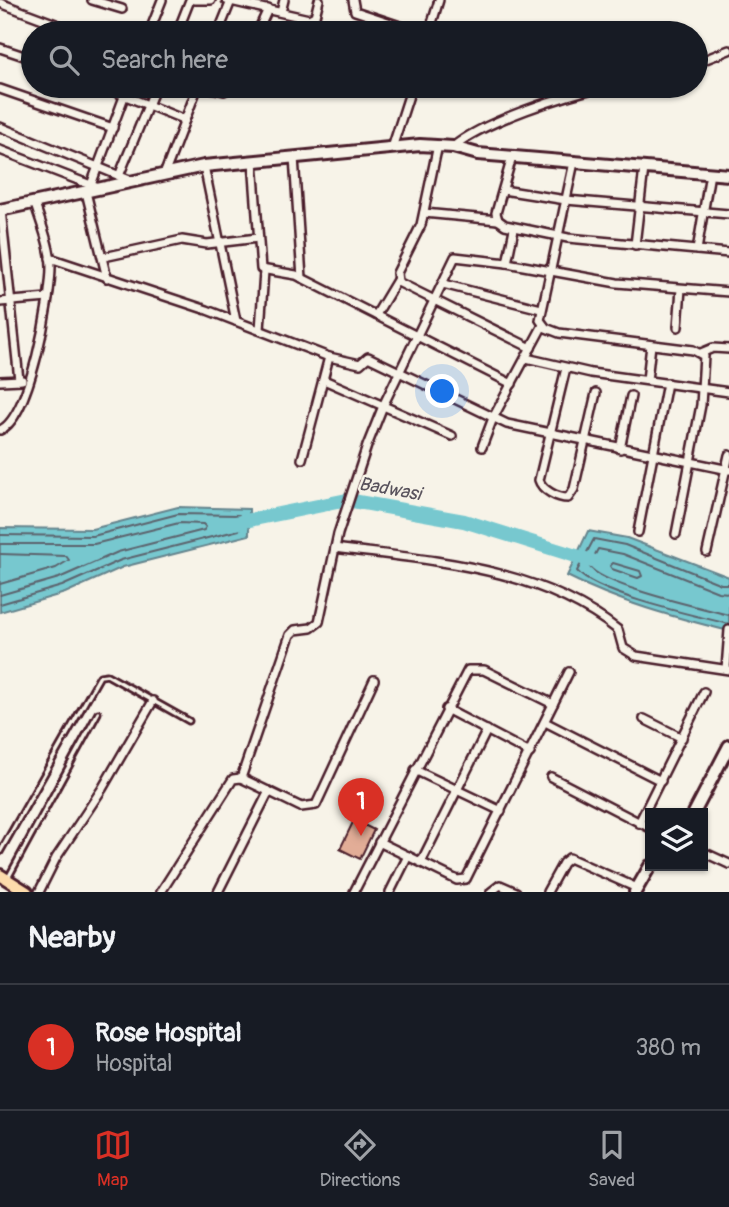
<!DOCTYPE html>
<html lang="en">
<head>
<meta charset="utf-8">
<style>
  body { margin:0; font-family:Pangolin,sans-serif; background:#20242c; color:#f1f3f6 }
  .controls { position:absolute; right:21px; bottom:21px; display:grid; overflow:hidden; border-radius:0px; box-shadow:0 2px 5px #0004 }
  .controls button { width:63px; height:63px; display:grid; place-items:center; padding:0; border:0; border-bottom:2px solid #363941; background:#171b24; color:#f1f3f6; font:35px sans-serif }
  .you { position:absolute; left:443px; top:392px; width:24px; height:24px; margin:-18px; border:5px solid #fff; border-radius:50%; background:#1a73e8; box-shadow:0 0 0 10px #1a73e833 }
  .badge { display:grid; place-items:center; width:46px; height:46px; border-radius:50%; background:#d93025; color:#fff; font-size:23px; font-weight:700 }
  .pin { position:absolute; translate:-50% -58px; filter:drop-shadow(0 2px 4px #0008) }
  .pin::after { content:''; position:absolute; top:37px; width:24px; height:21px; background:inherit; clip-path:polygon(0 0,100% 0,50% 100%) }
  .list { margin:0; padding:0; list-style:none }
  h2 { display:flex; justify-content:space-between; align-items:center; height:91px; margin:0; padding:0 28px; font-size:30px }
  h2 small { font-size:23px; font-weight:400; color:#9ea1a6 }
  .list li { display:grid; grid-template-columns:46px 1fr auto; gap:21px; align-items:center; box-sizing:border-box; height:126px; padding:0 28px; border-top:2px solid #363941 }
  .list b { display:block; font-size:26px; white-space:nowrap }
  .list p { margin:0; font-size:23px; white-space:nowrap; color:#9ea1a6 }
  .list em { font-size:23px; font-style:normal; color:#9ea1a6 }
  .icon { flex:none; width:38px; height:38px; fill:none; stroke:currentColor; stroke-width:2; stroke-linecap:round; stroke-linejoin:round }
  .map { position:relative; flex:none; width:729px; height:892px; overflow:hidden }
  .search { position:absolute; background:#171b24; box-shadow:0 2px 5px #0004; left:21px; right:21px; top:21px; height:77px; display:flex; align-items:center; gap:18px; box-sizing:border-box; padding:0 24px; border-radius:38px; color:#9ea1a6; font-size:26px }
  .sheet { height:217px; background:#171b24 }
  nav { display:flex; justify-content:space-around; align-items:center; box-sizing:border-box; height:98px; border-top:2px solid #363941; background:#171b24; font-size:19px; color:#9ea1a6 }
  nav a { display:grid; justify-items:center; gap:4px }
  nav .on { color:#d93025 }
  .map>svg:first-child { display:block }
  .water { fill:#77c8cf; stroke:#65848d; stroke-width:2 }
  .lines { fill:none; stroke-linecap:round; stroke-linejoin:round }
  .shore { stroke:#5c636d; stroke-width:2 }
  .river { stroke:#77c8cf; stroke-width:14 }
  .building { fill:#e2ad97; stroke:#4a1f2b; stroke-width:2 }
  .lane-casing { stroke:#4a1f2b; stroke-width:9 }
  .street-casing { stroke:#4a1f2b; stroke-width:12 }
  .secondary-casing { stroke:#4a1f2b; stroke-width:16 }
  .primary-casing { stroke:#4a1f2b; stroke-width:16 }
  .lane { stroke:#f7f3e8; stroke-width:3.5 }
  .street { stroke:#f7f3e8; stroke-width:7 }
  .secondary { stroke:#f7f3e8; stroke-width:10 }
  .primary { stroke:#fddcac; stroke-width:10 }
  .labels { text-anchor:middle; stroke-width:5; stroke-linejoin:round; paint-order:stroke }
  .water-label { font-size:19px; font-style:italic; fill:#58525c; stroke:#f7f3e8 }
</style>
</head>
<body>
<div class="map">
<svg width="729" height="892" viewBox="0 0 729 892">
  <rect width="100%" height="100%" fill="#f7f3e8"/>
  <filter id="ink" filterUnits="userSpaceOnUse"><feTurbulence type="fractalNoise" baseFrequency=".0143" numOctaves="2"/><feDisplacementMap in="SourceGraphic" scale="14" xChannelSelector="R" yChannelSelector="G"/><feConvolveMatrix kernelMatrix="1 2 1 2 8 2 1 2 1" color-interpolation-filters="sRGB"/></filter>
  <g filter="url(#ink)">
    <g class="water">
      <polygon points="178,507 249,509 249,535 123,567 65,593 0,612 0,528 92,529"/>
      <path d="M588,531L627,538L729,577V631C673,617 618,602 567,576Z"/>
    </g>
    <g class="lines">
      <g class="shore">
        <polyline points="0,535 93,536 178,514 239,515 242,519 239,530 121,560 62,586 0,604"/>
        <polyline points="0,544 94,544 179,523 203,524 206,527 204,530 118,552 59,578 0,595"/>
        <polyline points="0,554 66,556 69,560 56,568 0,584"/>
        <polygon points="613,563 640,571 642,576 638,578 612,569 610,566"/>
        <path d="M729,584H721L625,545L594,539L577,571C596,594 696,616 729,624"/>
        <path d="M729,593L718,592L623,554L598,549L589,566C602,586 702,608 729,615"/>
      </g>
      <polyline class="river" points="230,524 347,500 464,521 592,561"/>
    </g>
    <polygon class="building" points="354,820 374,830 360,859 340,849"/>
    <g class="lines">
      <defs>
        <g id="lane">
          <polyline points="0,852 100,676 107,675 189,721"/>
          <polyline points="8,878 98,713"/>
        </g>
        <g id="street">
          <polyline points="92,0 122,9"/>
          <polyline points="195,0 211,0"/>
          <polyline points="226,0 309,19 315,16 319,0"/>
          <polyline points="353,0 355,11 421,33"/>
          <polyline points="0,3 80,33"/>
          <polyline points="281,12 284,0"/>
          <polyline points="149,33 162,0"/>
          <polyline points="177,33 190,0"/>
          <polyline points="218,33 231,1"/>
          <polyline points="257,33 268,9"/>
          <polyline points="429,33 439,0"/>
          <polyline points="0,48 33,59"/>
          <polyline points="696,63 729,50"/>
          <polyline points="101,86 185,120"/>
          <polyline points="201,86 224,91 233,86"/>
          <polyline points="0,89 113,128"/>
          <polyline points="0,127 132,181"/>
          <polyline points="438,145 421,225 397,273 398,282 531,348"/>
          <path d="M453,147C482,122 567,94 606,86"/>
          <polyline points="392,148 412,86"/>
          <polyline points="0,150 96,187"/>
          <polyline points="294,157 302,278"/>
          <polyline points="512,157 496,213 498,220 505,225 568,238 729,253"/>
          <polyline points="253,161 261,269 296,275 512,384"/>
          <polyline points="574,162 540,320 546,328 559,333 693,350 704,356 701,405 676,534"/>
          <polyline points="204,166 236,321"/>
          <polyline points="164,175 198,86"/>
          <polyline points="119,176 156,86"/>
          <polyline points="91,185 128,86"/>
          <polyline points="503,190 566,200 729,214"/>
          <polyline points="86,192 107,278"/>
          <polyline points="1,210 19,380"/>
          <polyline points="424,213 498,220"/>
          <polyline points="635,245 644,168"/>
          <polyline points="697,250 710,173"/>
          <polyline points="104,257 182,240 207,244 258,238"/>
          <polyline points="50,258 207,310 329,357 360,364 368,357 507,424 729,470"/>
          <polyline points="507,263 514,229"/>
          <polyline points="443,284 541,309"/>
          <polyline points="0,302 48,298"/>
          <polyline points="376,315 397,280"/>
          <polyline points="678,327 681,289"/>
          <polyline points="260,330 264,271"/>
          <polyline points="701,353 713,348 729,349"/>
          <polyline points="526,358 591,373 729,392"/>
          <path d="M566,368L539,480C542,490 557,498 568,498L574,489L596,393"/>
          <polyline points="324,380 452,436"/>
          <polyline points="647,380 651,345"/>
          <polyline points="0,381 22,380"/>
          <path d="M0,430C30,419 51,298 51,267C51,247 41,224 35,204"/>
          <polyline points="482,447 493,418 543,325"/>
          <polyline points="620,449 631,396"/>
          <polyline points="302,459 329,357"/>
          <polyline points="638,532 667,383"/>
          <path d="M335,548C433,561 537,566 618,630L623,648L636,656L729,670"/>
          <polyline points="707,552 729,455"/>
          <polyline points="726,669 729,630"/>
          <polyline points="446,709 530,753"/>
          <polyline points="644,719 682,738"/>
          <polyline points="545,722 661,781"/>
          <polyline points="415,770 501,811"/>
          <polyline points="551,777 650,828"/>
          <polyline points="241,778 290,635 295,630 311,628 319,622 338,534 367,446 383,406 455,257 507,263 617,283 729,292"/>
          <polyline points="639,823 704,692"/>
          <polyline points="379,842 457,880 466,879 569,672"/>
          <polyline points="703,852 729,864"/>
          <polyline points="421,862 487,730"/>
          <polyline points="39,892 56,858 102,789 153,701"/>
          <polyline points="161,892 233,779 241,778 301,807 316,805 374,680"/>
          <polyline points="218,892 269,791"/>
          <polyline points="354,892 468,670 484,670 553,704"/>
          <polyline points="390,892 408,856"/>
          <polyline points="491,892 500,885 516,892"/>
          <polyline points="547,892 563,863 569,858 637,888"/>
        </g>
        <g id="secondary">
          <polyline points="0,210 204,166 420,145 453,147 478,154 729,175"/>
          <polyline points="694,813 729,746"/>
          <polyline points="635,892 650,866"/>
        </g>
        <polyline id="primary" points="0,875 27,892"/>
      </defs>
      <use href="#lane" class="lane-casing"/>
      <use href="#street" class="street-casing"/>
      <use href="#secondary" class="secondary-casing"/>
      <use href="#primary" class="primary-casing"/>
      <use href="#lane" class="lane"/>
      <use href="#street" class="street"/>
      <use href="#secondary" class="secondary"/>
      <use href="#primary" class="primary"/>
    </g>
  </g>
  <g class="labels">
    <g class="water-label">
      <text transform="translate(390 488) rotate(10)" y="7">Badwasi</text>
    </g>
  </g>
</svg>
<div class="controls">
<button><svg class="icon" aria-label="layers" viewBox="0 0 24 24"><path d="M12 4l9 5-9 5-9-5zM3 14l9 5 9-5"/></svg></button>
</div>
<div class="you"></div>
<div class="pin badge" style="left:361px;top:836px">1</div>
<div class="search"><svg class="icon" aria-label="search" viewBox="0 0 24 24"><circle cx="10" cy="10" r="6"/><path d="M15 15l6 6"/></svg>Search here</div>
</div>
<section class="sheet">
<h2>Nearby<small></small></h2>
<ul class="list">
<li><span class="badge">1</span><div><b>Rose Hospital</b><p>Hospital</p></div><em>380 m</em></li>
</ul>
</section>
<nav>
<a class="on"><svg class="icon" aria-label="map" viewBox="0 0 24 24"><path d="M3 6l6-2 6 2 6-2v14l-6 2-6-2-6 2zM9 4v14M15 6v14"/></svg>Map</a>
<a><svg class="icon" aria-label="directions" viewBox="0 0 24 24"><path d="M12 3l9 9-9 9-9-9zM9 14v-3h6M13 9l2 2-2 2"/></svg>Directions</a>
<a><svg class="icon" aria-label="saved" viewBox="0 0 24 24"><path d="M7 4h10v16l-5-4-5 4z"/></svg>Saved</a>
</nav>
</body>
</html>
